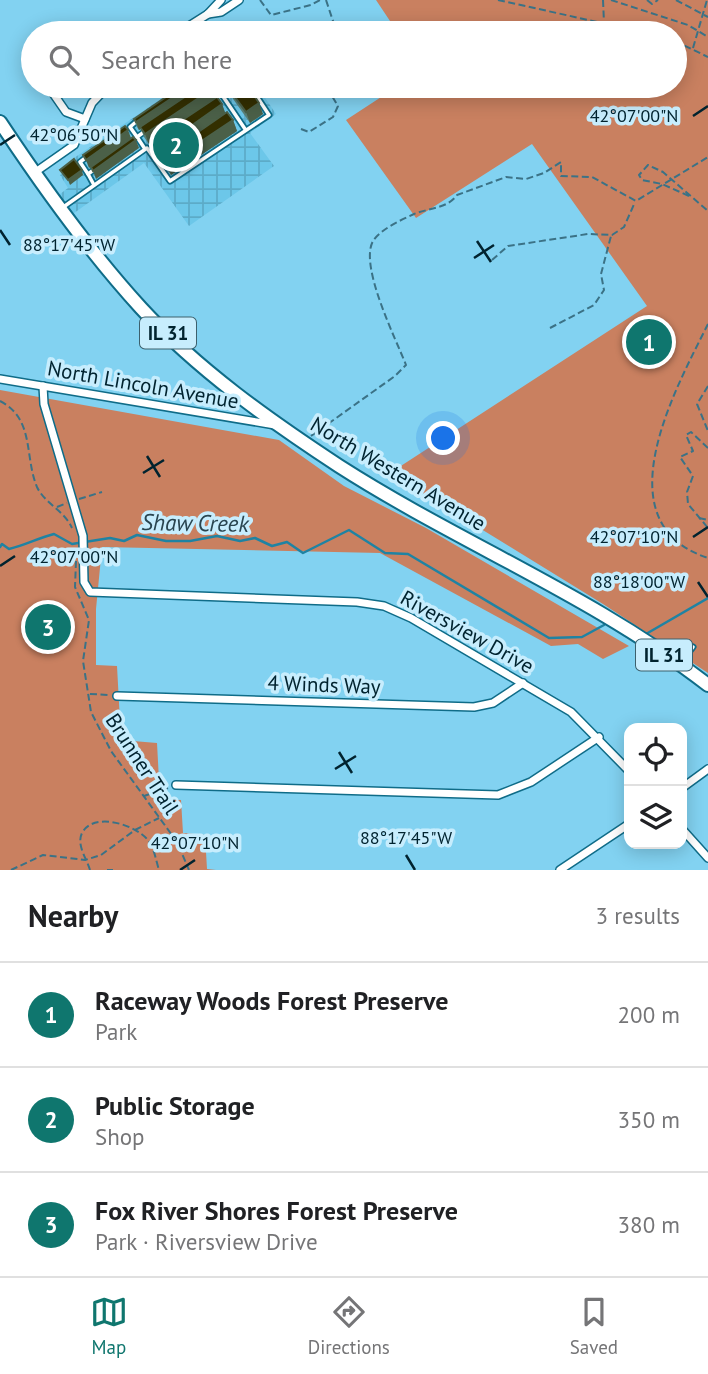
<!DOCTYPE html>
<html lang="en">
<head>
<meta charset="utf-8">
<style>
  body { margin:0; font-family:"PT Sans",sans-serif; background:#f6f6f6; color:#202124 }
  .controls { position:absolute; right:21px; bottom:21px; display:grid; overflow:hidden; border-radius:14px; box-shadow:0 4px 18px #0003 }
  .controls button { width:63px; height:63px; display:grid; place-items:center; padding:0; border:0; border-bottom:2px solid #e0e0e0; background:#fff; color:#202124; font:35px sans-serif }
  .you { position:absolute; left:444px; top:439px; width:24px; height:24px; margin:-18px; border:5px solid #fff; border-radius:50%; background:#1a73e8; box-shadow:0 0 0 10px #1a73e833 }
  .badge { display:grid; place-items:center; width:46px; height:46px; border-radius:50%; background:#0f766e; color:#fff; font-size:23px; font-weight:700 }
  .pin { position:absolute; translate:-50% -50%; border:4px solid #fff; box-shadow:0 2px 7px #0006 }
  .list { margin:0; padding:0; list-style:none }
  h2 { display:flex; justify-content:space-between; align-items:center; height:91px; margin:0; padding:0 28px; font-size:30px }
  h2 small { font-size:23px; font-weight:400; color:#757577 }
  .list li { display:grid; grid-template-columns:46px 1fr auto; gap:21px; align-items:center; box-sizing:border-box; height:105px; padding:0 28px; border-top:2px solid #e0e0e0 }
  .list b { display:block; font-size:26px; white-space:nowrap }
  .list p { margin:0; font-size:23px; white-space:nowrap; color:#757577 }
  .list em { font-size:23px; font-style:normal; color:#757577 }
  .icon { flex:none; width:38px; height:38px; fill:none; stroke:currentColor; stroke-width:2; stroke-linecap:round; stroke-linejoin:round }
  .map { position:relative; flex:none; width:708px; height:870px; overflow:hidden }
  .search { position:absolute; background:#fff; box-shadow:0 4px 18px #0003; left:21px; right:21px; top:21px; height:77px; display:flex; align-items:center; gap:18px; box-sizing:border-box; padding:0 24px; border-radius:38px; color:#757577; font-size:26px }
  .sheet { height:406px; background:#fff }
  nav { display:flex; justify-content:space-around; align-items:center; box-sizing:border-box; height:98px; border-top:2px solid #e0e0e0; background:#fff; font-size:19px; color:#757577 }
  nav a { display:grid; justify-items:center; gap:4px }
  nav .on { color:#0f766e }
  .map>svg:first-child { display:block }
  .industrial { fill:url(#industrial-grid) }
  .green { fill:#c98060 }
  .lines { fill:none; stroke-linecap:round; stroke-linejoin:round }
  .stream { stroke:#1f83a3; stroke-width:2.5 }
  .service-casing { stroke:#0f6c88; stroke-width:7 }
  .minor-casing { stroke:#0f6c88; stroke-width:10 }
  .primary-casing { stroke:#0f6c88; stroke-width:16 }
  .path { stroke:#3b7286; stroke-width:2; stroke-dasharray:7 3.5; stroke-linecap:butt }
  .service { stroke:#fff; stroke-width:3.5 }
  .minor { stroke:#fff; stroke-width:7 }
  .primary { stroke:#fff; stroke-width:12 }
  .wall { fill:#5a8078 }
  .shaded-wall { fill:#4b6048 }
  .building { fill:#332f00; stroke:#4b6048; stroke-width:2 }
  .ticks { fill:none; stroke:#01232f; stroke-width:2.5 }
  .labels { text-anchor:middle; stroke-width:7; stroke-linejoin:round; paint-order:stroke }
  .shield { fill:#c7edfd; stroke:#3c606d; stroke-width:2 }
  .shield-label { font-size:19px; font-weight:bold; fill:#01232f }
  .street-label { font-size:21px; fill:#01232f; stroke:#c7edfd }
  .water-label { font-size:23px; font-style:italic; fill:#294550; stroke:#c7edfd }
  .ticks-label { font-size:18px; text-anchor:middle; fill:#01232f; stroke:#c7edfd; stroke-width:7; stroke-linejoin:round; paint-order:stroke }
</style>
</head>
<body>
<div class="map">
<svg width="708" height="870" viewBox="0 0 708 870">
  <defs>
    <pattern id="industrial-grid" width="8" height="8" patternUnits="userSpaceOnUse" patternTransform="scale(1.75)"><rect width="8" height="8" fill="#6cc7e9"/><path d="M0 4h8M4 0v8" fill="none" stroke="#5cabc8"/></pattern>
  </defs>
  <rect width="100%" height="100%" fill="#82d2f1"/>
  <polygon class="industrial" points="180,86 257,86 276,114 250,133 274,166 189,226 144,163 70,216 56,197 68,188 60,175 78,163 74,158"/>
  <g class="green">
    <polygon points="376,0 708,0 708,673 603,604 390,473 647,306 532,144 416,218 346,120 398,86 675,86 675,33 398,33"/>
    <polygon points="0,390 279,440 344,486 426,528 629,646 603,659 578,644 551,646 380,553 102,547 96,609 96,665 117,666 121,740 157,743 160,799 181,800 183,833 205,835 207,869 216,870 0,870"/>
  </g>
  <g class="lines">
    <g class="stream">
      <path d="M0,547L2,544L9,549C26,545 38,538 54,534L72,544L110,538L124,541L137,535L166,541H190L217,536L240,541L255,538L272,546L287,542L303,553L349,530L385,553L408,554L549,638L582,637L604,625"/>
      <polyline points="646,634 708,598"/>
    </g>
    <defs>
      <g id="service">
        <polyline points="216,86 245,129"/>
        <polyline points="144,132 137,137 145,149"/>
        <polyline points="137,137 130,127 137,121"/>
        <polyline points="88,174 80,162 88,156"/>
        <polyline points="94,185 88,174 95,169"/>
        <polyline points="62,208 147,148 170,181 269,115 250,86"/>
        <polyline points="681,663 693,647"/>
      </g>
      <g id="minor">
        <polyline points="208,14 221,12 239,0"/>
        <polyline points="178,33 208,14 221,0"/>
        <polyline points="48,86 66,112 85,119"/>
        <polyline points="34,173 74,145 92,103 108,86"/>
        <polyline points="0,379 275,425"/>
        <polyline points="43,386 44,404 83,536 84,582 90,592 357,602 384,606 411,618 571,712 629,771"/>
        <polyline points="117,696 474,707 493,703 523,683"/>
        <polyline points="176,785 498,795 531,782 599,737"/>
        <polyline points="682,788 708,769"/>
        <polyline points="682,829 708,858"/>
        <polyline points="560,870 629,824"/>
      </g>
      <path id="primary" d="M0,122C43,187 88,250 141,308C198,370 269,420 339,466C459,543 595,597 708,685"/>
    </defs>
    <use href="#service" class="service-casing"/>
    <use href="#minor" class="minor-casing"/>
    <use href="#primary" class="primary-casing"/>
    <g class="path">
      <polyline points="260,0 271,15 311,5 320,0"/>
      <polyline points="326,0 334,24 330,33"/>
      <polyline points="498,0 647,33"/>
      <polyline points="603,0 604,23"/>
      <polyline points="611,0 688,25 708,37"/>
      <polyline points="647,0 652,4 658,0"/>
      <polyline points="676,0 708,17"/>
      <polyline points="675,41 708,57"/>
      <polyline points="693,48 707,0"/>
      <polyline points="301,129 309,132 333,117 338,106 326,86"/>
      <polyline points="689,196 662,184 642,180 639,175 648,165 663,172 708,211"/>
      <polyline points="492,260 508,246 588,234 612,235 624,227 635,202"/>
      <path d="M708,324C675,390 601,523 708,558"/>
      <polyline points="550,328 594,305 604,290 601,274 611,236"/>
      <polyline points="708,386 697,404 708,431"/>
      <path d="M0,401C35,419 24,456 37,487C45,504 64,510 72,528"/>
      <path d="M311,436L395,376L406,365C396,339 359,266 373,241C381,229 401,220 414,214C428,208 447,209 457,195L506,177L526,179L544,173L561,162V176L592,177L636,201L708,157"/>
      <polyline points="708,448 691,432 686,435 693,451 680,457 693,476 687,492 688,504 708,528"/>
      <polyline points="79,499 102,492"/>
      <polyline points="57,507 67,503"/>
      <polyline points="699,518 708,520"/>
      <polyline points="76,561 75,587 89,620 83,661 91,712 111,751 177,842 189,870"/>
      <polyline points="90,694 109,695"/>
      <polyline points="144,796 168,788"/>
      <polyline points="11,870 43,855 85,860 101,855 135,830 159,818"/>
      <path d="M90,870C87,859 76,845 82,833C94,811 135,825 147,839C154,846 156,861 159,870"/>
      <polyline points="107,870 113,870"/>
    </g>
    <use href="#service" class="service"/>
    <use href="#minor" class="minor"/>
    <use href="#primary" class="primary"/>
  </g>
  <g class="wall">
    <polygon points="224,86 248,86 263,114 250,123"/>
    <polygon points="215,98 222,104 225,113 233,120 237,131 171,175 166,168 163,159 161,161 155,152 152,143 149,144 144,137 141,129 139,130 137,127 134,119"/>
  </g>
  <g class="shaded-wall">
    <polygon points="190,86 205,86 139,130 136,122"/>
    <polygon points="212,89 216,100 149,144 145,134"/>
    <polygon points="259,103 263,114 250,123 246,112"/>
    <polygon points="222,104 226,115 161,161 157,150"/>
    <polygon points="233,120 237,131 171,175 167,164"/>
    <polygon points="128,130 131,138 89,168 86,160"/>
    <polygon points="136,140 139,148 96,179 93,171"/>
    <polygon points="82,170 83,175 70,185 68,180"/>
  </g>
  <g class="building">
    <polygon points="182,86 190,86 136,122 134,119"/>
    <polygon points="201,86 209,86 212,89 145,134 140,127"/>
    <polygon points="227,86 248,86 259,103 246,112"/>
    <polygon points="217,97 222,104 157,150 151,141"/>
    <polygon points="227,112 233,120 167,164 162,157"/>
    <polygon points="125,126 128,130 86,160 83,155"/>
    <polygon points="133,137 136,140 93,171 91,167"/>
    <polygon points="74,159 82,170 68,180 60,170"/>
  </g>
  <path class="ticks" d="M693,116L708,106M0,145L15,135M0,230L10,245M477,241L491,262M474,258L494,245M147,456L160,477M143,473L164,460M693,537L708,527M0,566L15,556M698,582L708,597M339,752L352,773M335,769L356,756M406,855L415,870M180,870L195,860"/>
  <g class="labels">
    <g class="shield">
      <rect x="140" y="317.5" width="56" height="31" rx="5"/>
      <rect x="636" y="639.5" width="56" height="31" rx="5"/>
    </g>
    <g class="shield-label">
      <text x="168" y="340">IL 31</text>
      <text x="664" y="662">IL 31</text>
    </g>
    <g class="street-label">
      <text transform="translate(143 385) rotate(10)" y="7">North Lincoln Avenue</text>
      <text transform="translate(398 474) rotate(31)" y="7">North Western Avenue</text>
      <text transform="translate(467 632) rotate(29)" y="7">Riversview Drive</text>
      <text transform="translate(324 685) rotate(2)" y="7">4 Winds Way</text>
      <text transform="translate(142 764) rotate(57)" y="7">Brunner Trail</text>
    </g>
    <g class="water-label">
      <text transform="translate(195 523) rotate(1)" y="8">Shaw Creek</text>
    </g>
  </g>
  <g class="ticks-label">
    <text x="634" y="122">42°07'00"N</text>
    <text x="74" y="141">42°06'50"N</text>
    <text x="69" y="251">88°17'45"W</text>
    <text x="634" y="543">42°07'10"N</text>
    <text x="74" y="563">42°07'00"N</text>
    <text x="639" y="588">88°18'00"W</text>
    <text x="406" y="844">88°17'45"W</text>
    <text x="195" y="849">42°07'10"N</text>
  </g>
</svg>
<div class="controls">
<button><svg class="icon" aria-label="locate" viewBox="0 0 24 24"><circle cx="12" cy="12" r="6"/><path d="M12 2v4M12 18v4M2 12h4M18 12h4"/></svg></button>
<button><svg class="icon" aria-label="layers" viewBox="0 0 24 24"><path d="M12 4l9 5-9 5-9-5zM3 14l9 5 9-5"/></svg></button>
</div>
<div class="you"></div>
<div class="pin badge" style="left:649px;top:342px">1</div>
<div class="pin badge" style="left:176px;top:145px">2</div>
<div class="pin badge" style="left:48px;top:627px">3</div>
<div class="search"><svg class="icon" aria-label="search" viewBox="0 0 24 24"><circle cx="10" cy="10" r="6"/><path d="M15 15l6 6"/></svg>Search here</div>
</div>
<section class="sheet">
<h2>Nearby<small>3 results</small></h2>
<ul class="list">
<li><span class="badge">1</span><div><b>Raceway Woods Forest Preserve</b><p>Park</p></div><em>200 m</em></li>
<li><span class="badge">2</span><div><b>Public Storage</b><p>Shop</p></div><em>350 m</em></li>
<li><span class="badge">3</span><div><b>Fox River Shores Forest Preserve</b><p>Park · Riversview Drive</p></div><em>380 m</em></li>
</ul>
</section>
<nav>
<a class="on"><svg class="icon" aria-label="map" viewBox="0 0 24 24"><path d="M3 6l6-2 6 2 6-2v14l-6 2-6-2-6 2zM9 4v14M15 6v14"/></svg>Map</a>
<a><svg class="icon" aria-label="directions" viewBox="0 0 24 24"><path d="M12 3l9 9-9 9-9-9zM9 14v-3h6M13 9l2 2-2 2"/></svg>Directions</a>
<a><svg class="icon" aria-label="saved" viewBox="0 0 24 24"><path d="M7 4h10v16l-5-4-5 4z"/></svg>Saved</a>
</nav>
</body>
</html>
